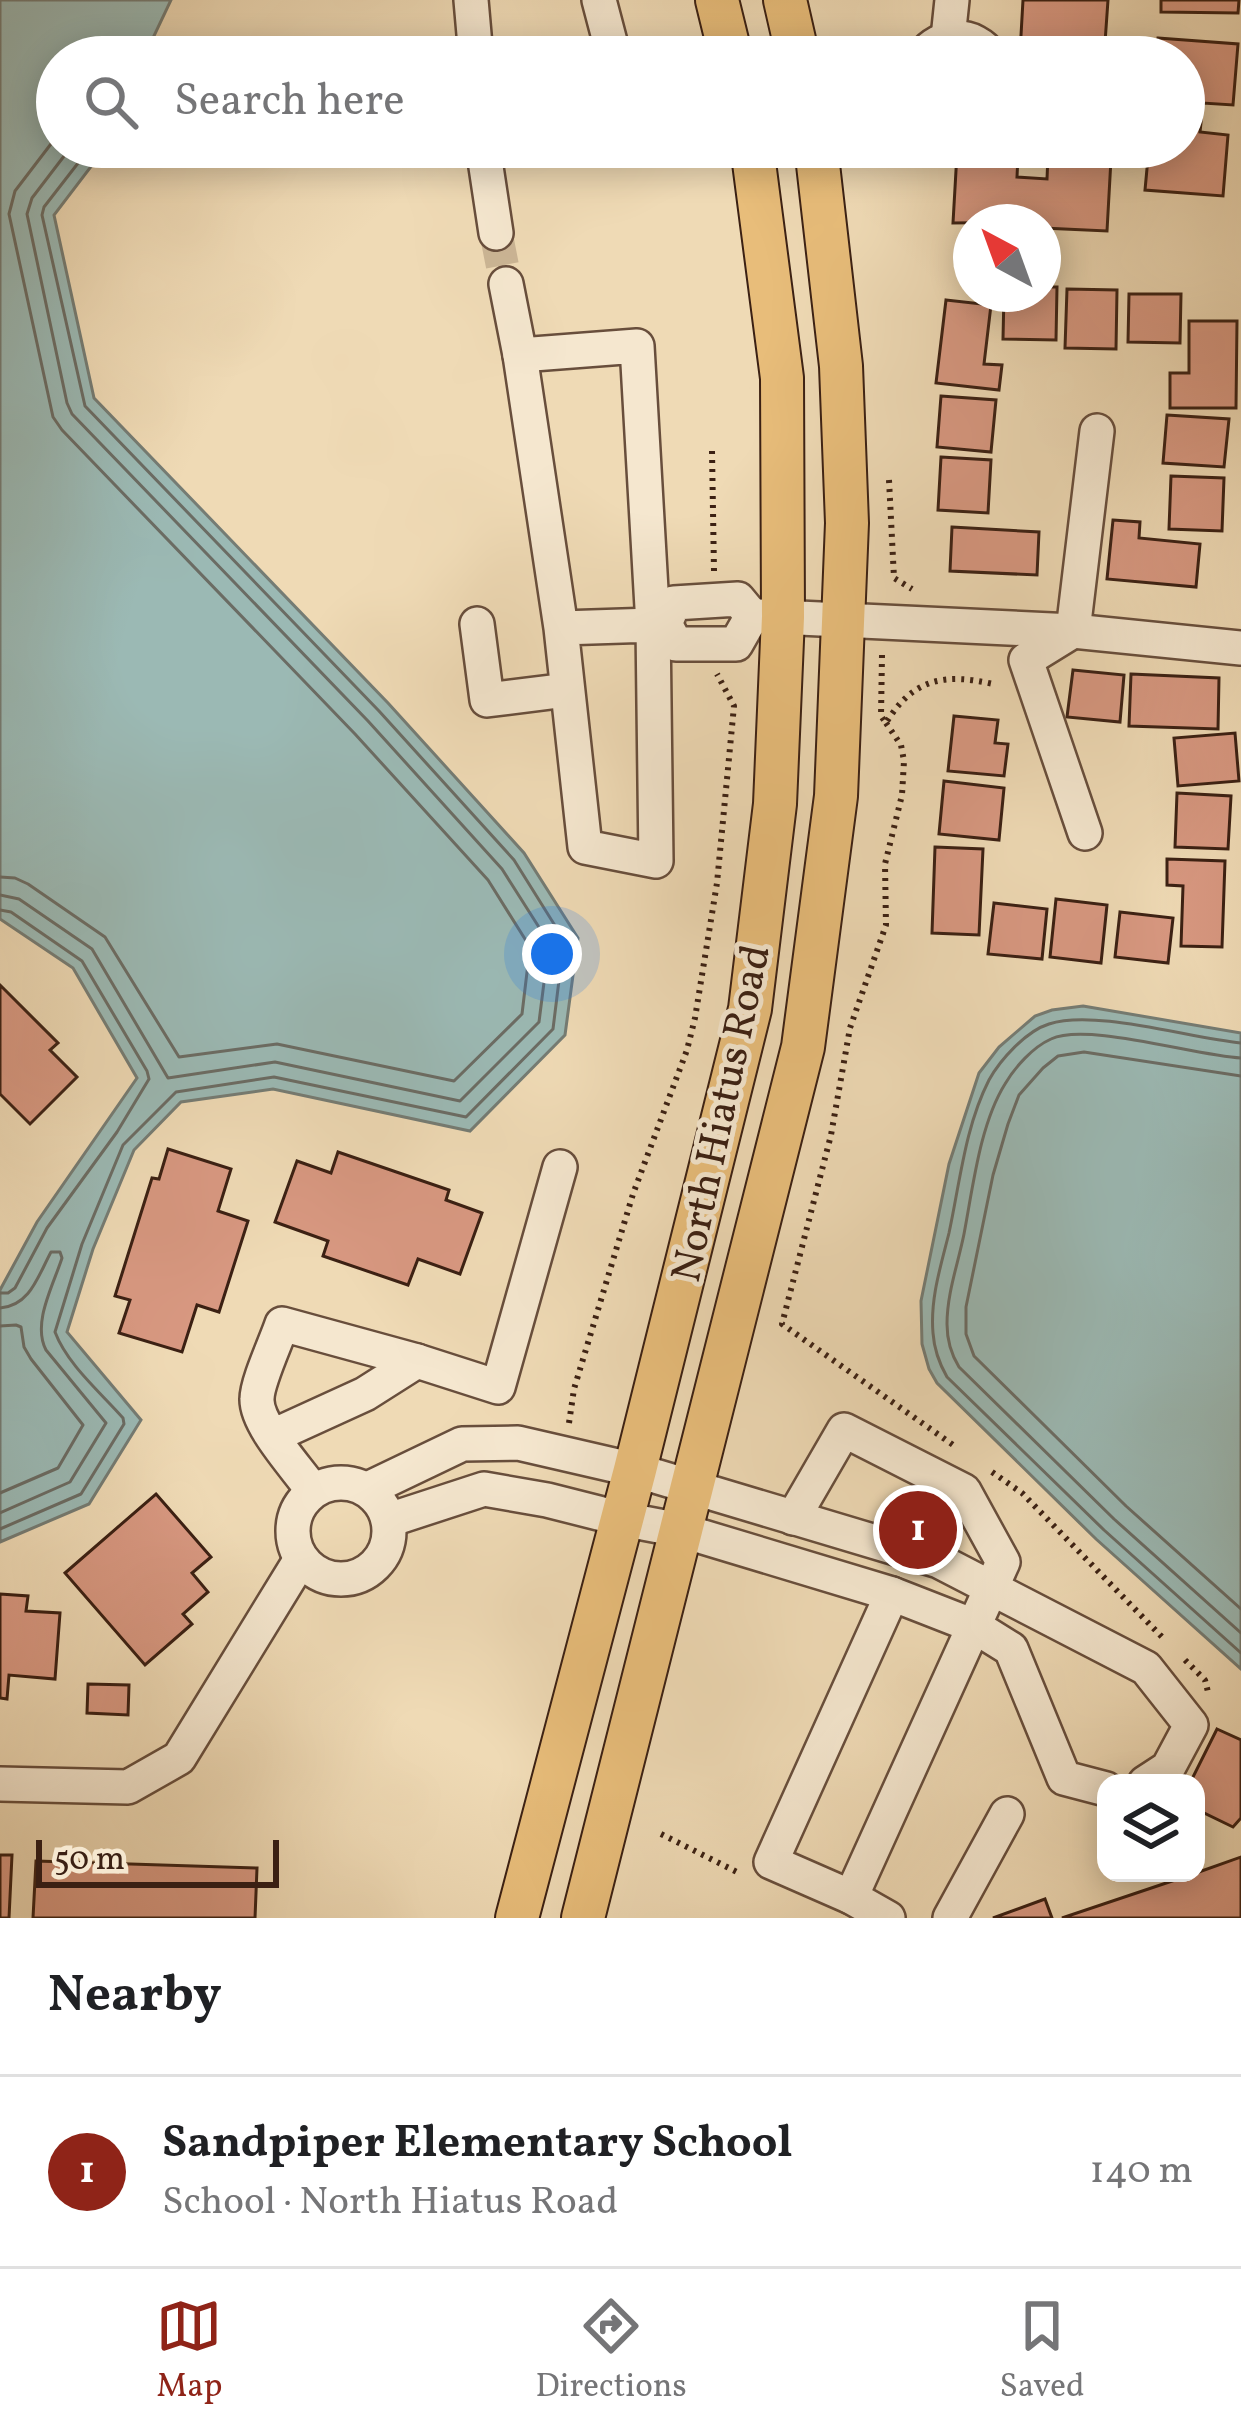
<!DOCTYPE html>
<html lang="en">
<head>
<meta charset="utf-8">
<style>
  body { margin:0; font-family:Vollkorn,serif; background:#f6f6f6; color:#202124 }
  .controls { position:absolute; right:36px; bottom:36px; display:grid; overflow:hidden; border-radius:24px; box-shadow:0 6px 30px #0003 }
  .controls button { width:108px; height:108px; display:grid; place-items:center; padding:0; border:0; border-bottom:3px solid #e0e0e0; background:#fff; color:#202124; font:60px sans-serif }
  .compass { position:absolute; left:953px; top:204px; width:108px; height:108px; border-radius:50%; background:#fff; box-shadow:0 6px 30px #0003; rotate:319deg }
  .scale { position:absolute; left:36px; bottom:30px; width:243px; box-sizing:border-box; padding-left:12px; border:6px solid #3b2013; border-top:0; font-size:33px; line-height:42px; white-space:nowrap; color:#3b2013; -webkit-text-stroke:9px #f5e7cf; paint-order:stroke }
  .you { position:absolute; left:552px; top:954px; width:42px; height:42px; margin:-30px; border:9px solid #fff; border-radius:50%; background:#1a73e8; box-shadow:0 0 0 18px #1a73e833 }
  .badge { display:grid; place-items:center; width:78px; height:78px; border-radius:50%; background:#8f2418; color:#fff; font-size:39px; font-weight:700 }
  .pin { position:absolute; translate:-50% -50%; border:6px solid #fff; box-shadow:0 3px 12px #0006 }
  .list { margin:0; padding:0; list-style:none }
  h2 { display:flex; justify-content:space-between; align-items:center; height:156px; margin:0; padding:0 48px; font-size:51px }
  h2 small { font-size:39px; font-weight:400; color:#757577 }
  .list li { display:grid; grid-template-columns:78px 1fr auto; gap:36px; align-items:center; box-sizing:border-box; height:192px; padding:0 48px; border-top:3px solid #e0e0e0 }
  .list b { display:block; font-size:45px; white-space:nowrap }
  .list p { margin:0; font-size:39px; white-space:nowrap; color:#757577 }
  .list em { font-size:39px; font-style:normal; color:#757577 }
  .icon { flex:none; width:66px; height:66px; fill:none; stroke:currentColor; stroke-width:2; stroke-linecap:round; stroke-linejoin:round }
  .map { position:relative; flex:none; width:1241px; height:1918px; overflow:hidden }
  .search { position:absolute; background:#fff; box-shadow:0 6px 30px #0003; left:36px; right:36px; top:36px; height:132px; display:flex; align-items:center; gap:30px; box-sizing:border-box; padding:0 42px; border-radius:66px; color:#757577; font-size:45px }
  .sheet { height:348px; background:#fff }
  nav { display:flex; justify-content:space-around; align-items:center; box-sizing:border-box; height:168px; border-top:3px solid #e0e0e0; background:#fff; font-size:33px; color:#757577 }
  nav a { display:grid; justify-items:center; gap:6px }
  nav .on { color:#8f2418 }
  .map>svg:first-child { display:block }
  .water { fill:#9bb9b4; stroke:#757c74; stroke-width:3 }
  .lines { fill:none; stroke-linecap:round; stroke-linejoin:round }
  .shore { stroke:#6b6c64; stroke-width:3 }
  .building { fill:#d89881; stroke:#3b2013; stroke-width:3 }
  .minor-tunnel { stroke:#cbb595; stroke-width:33; stroke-dasharray:33 16; stroke-linecap:butt }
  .minor-casing { stroke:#684e3c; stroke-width:38 }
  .major-casing { stroke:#3b2013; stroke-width:46 }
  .path { stroke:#3b2013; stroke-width:6; stroke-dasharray:3 6; stroke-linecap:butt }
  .minor { stroke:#f5e7cf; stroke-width:33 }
  .major { stroke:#e8bd7a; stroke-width:42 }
  .labels { text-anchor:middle; stroke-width:10; stroke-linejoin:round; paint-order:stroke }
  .street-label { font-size:42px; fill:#3b2013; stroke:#f5e7cf }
</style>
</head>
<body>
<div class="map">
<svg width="1241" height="1918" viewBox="0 0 1241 1918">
  <rect width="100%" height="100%" fill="#efdab5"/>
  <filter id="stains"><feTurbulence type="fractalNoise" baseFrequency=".00167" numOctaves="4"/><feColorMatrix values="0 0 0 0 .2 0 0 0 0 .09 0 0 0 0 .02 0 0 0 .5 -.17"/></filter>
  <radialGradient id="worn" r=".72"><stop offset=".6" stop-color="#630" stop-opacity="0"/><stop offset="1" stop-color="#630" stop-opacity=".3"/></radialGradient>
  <g class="water">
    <polygon points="0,0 171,0 144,57 57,57 57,147 101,147 93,164 54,215 94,398 388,703 524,853 578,938 565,1035 470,1131 273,1089 181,1102 134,1150 93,1249 67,1332 141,1420 89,1504 0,1542 0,1290 37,1222 137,1078 73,968 0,919"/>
    <polygon points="1083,1006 1241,1033 1241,1669 1096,1539 937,1383 929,1369 922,1344 921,1301 949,1164 979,1073 999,1047 1035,1016 1052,1010"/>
  </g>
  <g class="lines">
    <g class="shore">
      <polyline points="0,877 15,878 28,884 105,937 179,1057 277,1044 454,1081 522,1014 530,947 488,880 355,734 62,430 53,417 9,214 15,191 57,136"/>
      <polyline points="0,895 19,899 92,949 168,1078 275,1062 460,1101 539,1022 549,943 502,869 368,721 72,414 67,403 27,214 32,198 71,147"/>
      <polyline points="0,910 11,912 82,961 147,1071 149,1079 117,1132 47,1228 15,1288 8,1293 0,1293"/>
      <path d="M1241,1043C1189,1038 1095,1009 1049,1024C1026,1031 1000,1060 989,1080C965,1127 960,1182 949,1233C941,1265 930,1299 933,1333C934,1348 939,1363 947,1377L1104,1530L1241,1653"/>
      <path d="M1241,1058C1196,1056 1087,1022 1051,1039C1033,1047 1015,1067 1005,1084C980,1124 973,1187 964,1234C958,1264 947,1293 947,1324C947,1339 951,1354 959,1367L1114,1519L1241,1633"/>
      <polyline points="1241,1076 1084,1052 1058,1056 1043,1068 1019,1095 1008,1124 993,1175 966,1307 966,1334 974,1356 1126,1506 1241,1609"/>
      <path d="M0,1308C30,1306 38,1276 51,1252H60L62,1258C53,1286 32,1323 46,1350L106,1423L70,1482L0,1513"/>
      <polyline points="0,1326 16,1325 21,1327 24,1347 31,1359 83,1425 58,1468 0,1493"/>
      <path d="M0,1529L81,1494L124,1424L123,1418C100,1392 67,1364 55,1332L82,1244L123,1145L176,1092L274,1077L466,1117L553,1029L564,940L514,860L379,711L85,406L42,215L44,207L82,158L88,147"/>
    </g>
  </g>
  <g class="building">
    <polygon points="1023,0 1108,0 1104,57 1020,53"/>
    <polygon points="1161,0 1239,0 1238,13 1161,12"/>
    <polygon points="1158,38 1238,44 1233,105 1203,103 1200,132 1228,135 1223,196 1145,190 1149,147 1184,147 1184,57 1157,57"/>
    <polygon points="957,153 1018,156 1017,177 1047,179 1048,155 1111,159 1107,231 1043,228 1043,222 953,223"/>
    <polygon points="1043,287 1057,287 1056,340 1003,339 1004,294 1043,294"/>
    <polygon points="1067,289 1117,290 1116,349 1065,348"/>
    <polygon points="1129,294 1181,294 1180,343 1128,342"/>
    <polygon points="946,300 991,305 984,364 1002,365 999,390 936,383"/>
    <polygon points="1189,321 1237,321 1236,408 1170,408 1170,373 1189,373"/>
    <polygon points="941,396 996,400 991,452 937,447"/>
    <polygon points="1167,415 1229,419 1224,467 1163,463"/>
    <polygon points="941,457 991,460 988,513 938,510"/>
    <polygon points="1171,476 1224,478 1222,531 1169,529"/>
    <polygon points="1113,520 1140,522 1139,538 1200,544 1196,587 1107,579"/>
    <polygon points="952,527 1039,532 1037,575 950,571"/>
    <polygon points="1073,670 1124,675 1120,722 1067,717"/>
    <polygon points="1131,674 1219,678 1218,729 1129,726"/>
    <polygon points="954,716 998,720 995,743 1008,744 1004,776 948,771"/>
    <polygon points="1235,733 1239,781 1178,786 1174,738"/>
    <polygon points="944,781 1004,788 999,840 939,834"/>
    <polygon points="1177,793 1231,796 1228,849 1175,847"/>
    <polygon points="935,847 983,849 979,935 932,933"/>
    <polygon points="1167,859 1225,861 1222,947 1181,946 1183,886 1167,885"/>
    <polygon points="1056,899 1107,905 1101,963 1050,957"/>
    <polygon points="994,903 1047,909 1042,959 988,954"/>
    <polygon points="1120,912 1173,918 1168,963 1115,957"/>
    <polygon points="0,985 58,1043 50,1050 77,1077 30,1124 0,1094"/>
    <polygon points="168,1149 231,1169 218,1211 248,1221 219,1312 197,1305 182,1352 119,1333 130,1300 115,1296 152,1178 159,1179"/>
    <polygon points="338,1152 449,1190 446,1200 482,1213 460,1274 418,1259 408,1285 323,1256 328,1241 275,1222 297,1161 331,1173"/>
    <polygon points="156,1494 211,1557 192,1573 208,1592 183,1614 192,1624 145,1665 65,1573"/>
    <polygon points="0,1594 28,1596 26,1611 60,1613 55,1679 9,1675 7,1699 0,1698"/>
    <polygon points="88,1684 129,1685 128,1715 87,1713"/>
    <polygon points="1217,1729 1241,1740 1241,1818 1233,1827 1196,1809 1196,1783 1190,1783"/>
    <polygon points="0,1855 12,1855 9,1918 0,1918"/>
    <polygon points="1241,1857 1241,1918 1062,1918 1196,1873"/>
    <polygon points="36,1861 257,1868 255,1918 33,1918"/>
    <polygon points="1045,1899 1052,1918 993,1918"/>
  </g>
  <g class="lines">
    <polyline class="minor-tunnel" points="496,233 506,284"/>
    <defs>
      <g id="minor">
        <polyline points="471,0 476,57"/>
        <polyline points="599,0 614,57"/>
        <polyline points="948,38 952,0"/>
        <path d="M922,57C941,32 973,31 992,57"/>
        <polyline points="483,147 496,233"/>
        <polyline points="506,284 520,355 637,346 653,625 665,624 676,644 736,644 752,616"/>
        <polyline points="520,355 561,628 585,847 656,861 653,625 561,628"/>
        <polyline points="758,616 1073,631 1241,648"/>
        <polyline points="477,624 487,700 567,690"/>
        <polyline points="665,624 674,603 738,599 752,616"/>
        <polyline points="1085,833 1026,660 1073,631 1097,431"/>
        <polyline points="417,1361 498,1387 560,1167"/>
        <path d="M273,1436L365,1394L417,1361L282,1324C276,1342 257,1382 257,1399C256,1425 298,1469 313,1491"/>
        <circle cx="341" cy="1531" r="48"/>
        <polyline points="368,1489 462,1444 518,1443 635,1470 939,1561 1146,1668 1191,1725 1168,1768 1145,1783"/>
        <polyline points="793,1518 844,1430 964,1491 1003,1562 851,1897 771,1862 892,1594"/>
        <polyline points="389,1520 484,1489 547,1500 622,1519 680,1530 892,1594 974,1626 1011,1649 1064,1778 1106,1789"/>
        <polyline points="0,1784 128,1787 179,1758 301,1559"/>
        <polyline points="851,1897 888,1918"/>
        <polyline points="950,1918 1007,1814"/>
      </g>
      <g id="major">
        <polyline points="717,0 731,57"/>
        <polyline points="785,0 798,57"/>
        <polyline points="517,1918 635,1470 750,1009 775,804 783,617 782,378 752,147"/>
        <polyline points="583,1918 803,1047 836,796 847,523 841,366 816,147"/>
      </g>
    </defs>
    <use href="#minor" class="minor-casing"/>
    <use href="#major" class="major-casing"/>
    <g class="path">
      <polyline points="712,451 714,571"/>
      <polyline points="889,480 894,578 912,589"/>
      <path d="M882,655L881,716L886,723C913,678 945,673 993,684"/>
      <polyline points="886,723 901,745 904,761 902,795 885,864 886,925 850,1028 831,1135 782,1324 956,1447"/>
      <polyline points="569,1423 574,1389 633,1194 687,1050 695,1018 717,883 734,706 717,674"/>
      <polyline points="992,1472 1022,1493 1163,1638"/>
      <polyline points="1185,1660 1205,1680 1208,1692"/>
      <polyline points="661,1834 741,1874"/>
    </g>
    <use href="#minor" class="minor"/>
    <use href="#major" class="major"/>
  </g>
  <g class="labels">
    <g class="street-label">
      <text transform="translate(719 1113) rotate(-78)" y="15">North Hiatus Road</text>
    </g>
  </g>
  <rect width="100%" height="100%" filter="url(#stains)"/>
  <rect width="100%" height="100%" fill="url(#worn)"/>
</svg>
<div class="controls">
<button><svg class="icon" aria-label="layers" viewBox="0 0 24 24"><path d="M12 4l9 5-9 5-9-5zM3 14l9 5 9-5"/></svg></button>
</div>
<svg class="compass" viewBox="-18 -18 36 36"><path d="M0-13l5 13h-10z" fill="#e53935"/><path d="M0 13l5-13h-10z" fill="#757577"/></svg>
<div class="scale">50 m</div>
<div class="you"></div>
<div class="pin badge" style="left:918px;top:1530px">1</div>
<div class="search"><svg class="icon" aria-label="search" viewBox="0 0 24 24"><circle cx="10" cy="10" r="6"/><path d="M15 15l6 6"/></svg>Search here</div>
</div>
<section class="sheet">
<h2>Nearby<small></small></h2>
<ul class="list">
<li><span class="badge">1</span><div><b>Sandpiper Elementary School</b><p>School · North Hiatus Road</p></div><em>140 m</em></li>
</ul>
</section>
<nav>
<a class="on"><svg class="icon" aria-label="map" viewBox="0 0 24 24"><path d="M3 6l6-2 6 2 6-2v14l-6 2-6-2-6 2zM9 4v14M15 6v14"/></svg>Map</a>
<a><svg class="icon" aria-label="directions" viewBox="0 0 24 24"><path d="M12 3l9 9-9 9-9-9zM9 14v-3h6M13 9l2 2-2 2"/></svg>Directions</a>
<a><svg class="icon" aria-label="saved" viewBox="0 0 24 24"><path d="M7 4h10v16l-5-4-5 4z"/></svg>Saved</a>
</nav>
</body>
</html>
